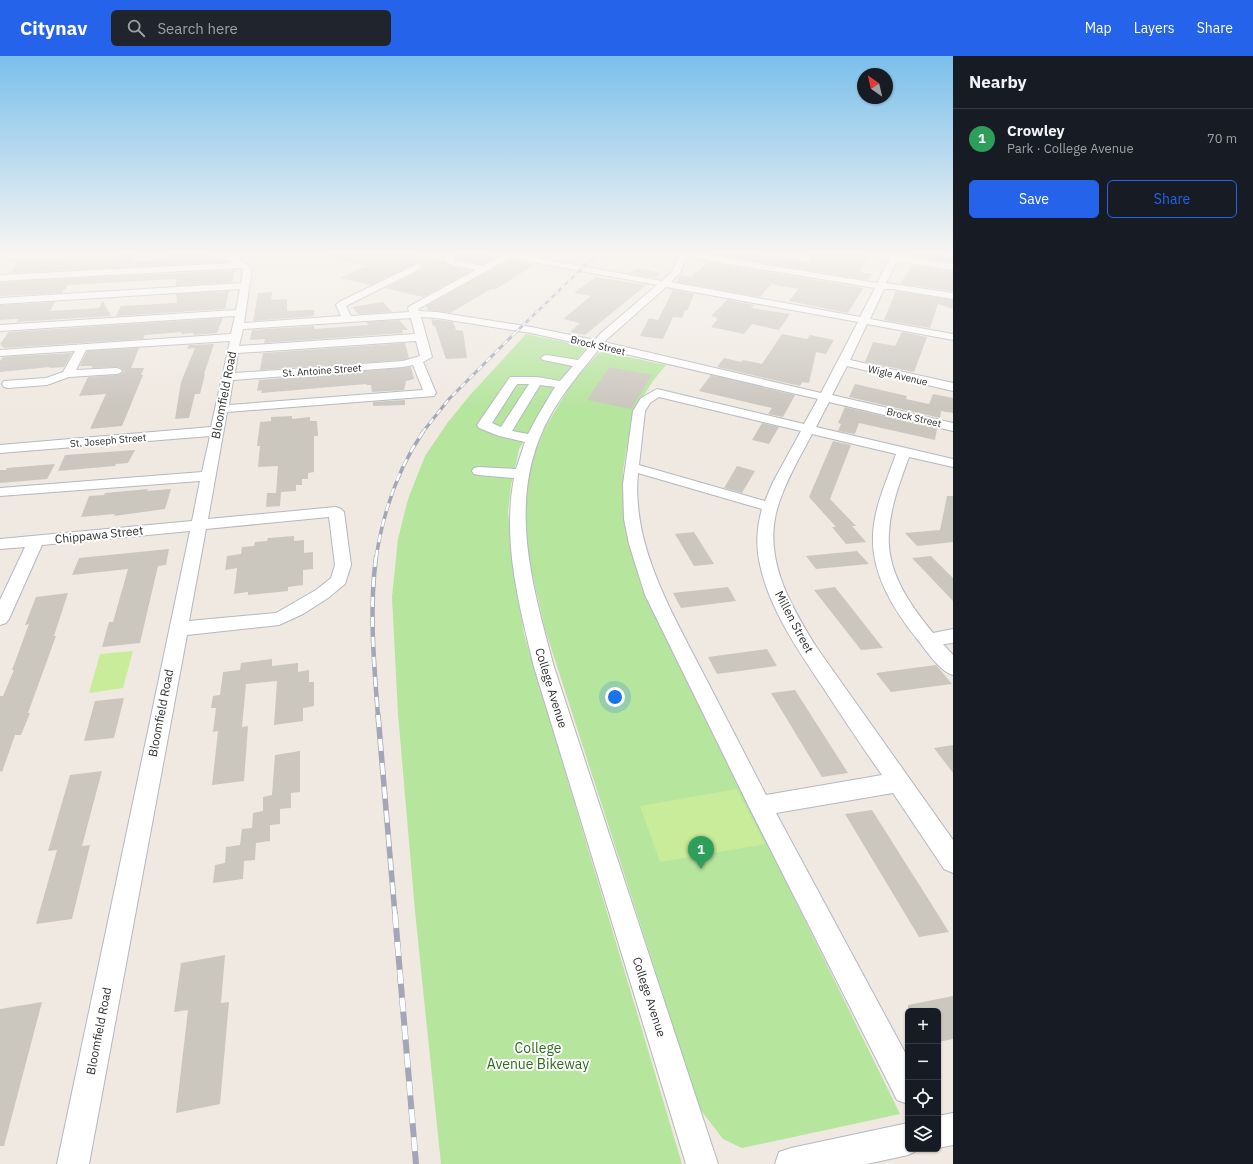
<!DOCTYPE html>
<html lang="en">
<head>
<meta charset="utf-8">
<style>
  body { margin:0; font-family:"IBM Plex Sans",sans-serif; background:#20242c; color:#f1f3f6 }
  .controls { position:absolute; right:12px; bottom:12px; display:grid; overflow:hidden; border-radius:6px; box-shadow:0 1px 3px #0004 }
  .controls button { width:36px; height:36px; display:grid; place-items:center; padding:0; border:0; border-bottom:1px solid #363941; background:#171b24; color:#f1f3f6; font:20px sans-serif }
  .compass { position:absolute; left:857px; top:12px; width:36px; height:36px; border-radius:50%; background:#171b24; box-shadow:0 1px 3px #0004; rotate:326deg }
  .you { position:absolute; left:615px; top:641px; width:14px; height:14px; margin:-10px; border:3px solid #fff; border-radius:50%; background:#1a73e8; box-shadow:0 0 0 6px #1a73e833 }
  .badge { display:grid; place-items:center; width:26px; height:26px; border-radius:50%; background:#2563eb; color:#fff; font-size:13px; font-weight:700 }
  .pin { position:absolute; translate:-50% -33px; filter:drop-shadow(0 1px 2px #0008) }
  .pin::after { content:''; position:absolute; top:21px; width:14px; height:12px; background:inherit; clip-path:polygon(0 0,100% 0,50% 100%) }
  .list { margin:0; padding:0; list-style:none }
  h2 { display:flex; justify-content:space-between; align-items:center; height:52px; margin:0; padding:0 16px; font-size:17px }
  h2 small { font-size:13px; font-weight:400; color:#9ea1a6 }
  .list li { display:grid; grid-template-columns:26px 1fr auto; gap:12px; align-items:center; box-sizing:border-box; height:60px; padding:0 16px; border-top:1px solid #363941 }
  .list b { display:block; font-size:15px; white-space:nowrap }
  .list p { margin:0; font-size:13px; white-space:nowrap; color:#9ea1a6 }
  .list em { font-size:13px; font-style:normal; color:#9ea1a6 }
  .actions { display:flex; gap:8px; padding:12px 16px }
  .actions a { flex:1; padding:9px 0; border:1px solid #2563eb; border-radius:6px; text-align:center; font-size:14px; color:#2563eb }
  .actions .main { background:#2563eb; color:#fff }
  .icon { flex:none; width:22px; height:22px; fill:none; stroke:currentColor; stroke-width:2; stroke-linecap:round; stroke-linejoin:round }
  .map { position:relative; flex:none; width:953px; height:1108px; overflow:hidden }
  header { display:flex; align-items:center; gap:24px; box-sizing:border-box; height:56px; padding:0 20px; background:#2563eb; color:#fff }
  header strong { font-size:19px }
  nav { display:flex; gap:22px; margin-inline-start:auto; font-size:14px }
  .search { width:280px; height:36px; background:#20242c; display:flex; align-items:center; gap:10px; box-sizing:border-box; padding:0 14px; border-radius:6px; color:#9ea1a6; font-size:15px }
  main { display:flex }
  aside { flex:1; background:#171b24 }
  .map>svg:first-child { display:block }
  .green { fill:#b6e59e }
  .pitch { fill:#c9ec9a }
  .building { fill:#cbc7bf }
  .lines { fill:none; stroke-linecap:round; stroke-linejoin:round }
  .minor-casing { stroke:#b4b7c1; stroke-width:2 }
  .minor { fill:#fff; fill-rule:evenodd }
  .rail-far5-casing { stroke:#a3a6b8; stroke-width:2.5 }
  .rail-far4-casing { stroke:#a3a6b8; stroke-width:3 }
  .rail-far3-casing { stroke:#a3a6b8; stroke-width:3.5 }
  .rail-far2-casing { stroke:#a3a6b8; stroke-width:4.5 }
  .rail-far1-casing { stroke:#a3a6b8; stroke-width:5.5 }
  .rail-casing { stroke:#a3a6b8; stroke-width:6 }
  .rail-far5 { stroke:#fff; stroke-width:1.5; stroke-dasharray:4.5; stroke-linecap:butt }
  .rail-far4 { stroke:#fff; stroke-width:2; stroke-dasharray:6; stroke-linecap:butt }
  .rail-far3 { stroke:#fff; stroke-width:2.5; stroke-dasharray:8; stroke-linecap:butt }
  .rail-far2 { stroke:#fff; stroke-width:3; stroke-dasharray:10; stroke-linecap:butt }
  .rail-far1 { stroke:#fff; stroke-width:4; stroke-dasharray:12; stroke-linecap:butt }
  .rail { stroke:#fff; stroke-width:5; stroke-dasharray:14; stroke-linecap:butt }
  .labels { text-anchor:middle; stroke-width:4; stroke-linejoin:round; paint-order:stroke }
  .far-street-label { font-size:10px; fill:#2e2e2e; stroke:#fff }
  .street-label { font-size:12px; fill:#2e2e2e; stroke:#fff }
  .near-park-label { font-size:14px; fill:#2c6e1b; stroke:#fff }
</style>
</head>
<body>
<header>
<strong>Citynav</strong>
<div class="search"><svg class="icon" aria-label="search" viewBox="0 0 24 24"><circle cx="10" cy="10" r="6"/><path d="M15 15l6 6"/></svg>Search here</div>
<nav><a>Map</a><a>Layers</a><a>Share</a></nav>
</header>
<main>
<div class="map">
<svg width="953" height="1108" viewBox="0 0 953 1108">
  <rect width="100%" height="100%" fill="#efe9e1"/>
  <g class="green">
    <polygon points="526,278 584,290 585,293 566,317 519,393 516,408 511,429 508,456 511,491 524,578 682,1108 441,1108 415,855 398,658 392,541 398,483 408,443 425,400 448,366 471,338"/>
    <polygon points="604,296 666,309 653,325 633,356 623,414 625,466 641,530 900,1058 742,1092 723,1083 700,1053 545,573 527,496 525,466 528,428 533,400 546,370 575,322 599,297"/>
  </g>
  <g class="pitch">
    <polygon points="133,595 123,632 89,637 100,598"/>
    <polygon points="737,733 765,788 660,806 640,750"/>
  </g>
  <g class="building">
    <polygon points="169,196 204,196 206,199 229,206 9,217 16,210 13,210 18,205 136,199 133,206 168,204"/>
    <polygon points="328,196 398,196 442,204 449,209 472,215 423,241 385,232 421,214 422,210 420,208 416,207 371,229 340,222 365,210 327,202"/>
    <polygon points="467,196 475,197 495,202 483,208 455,202"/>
    <polygon points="718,196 739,196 810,207 811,196 870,196 859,216 872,218 868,224 715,199"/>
    <polygon points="916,196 939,196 938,199 953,202 953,206 914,201"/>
    <polygon points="509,204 534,209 496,233 491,233 450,257 428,254 426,250"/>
    <polygon points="708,206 863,232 848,257 789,245 798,233 771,228 760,241 677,226 680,219 691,221"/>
    <polygon points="911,209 953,215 953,235 900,228 902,223 904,223"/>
    <polygon points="637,212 661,217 654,222 630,217"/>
    <polygon points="235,214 232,226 176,230 176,223 68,229 62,237 0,240 0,228 1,226"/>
    <polygon points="596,221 646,229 585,279 570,276 580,267 563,263 591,240 574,237"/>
    <polygon points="673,234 694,238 687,255 685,254 682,262 673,261 663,283 640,280 649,262 658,264"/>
    <polygon points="229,235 225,253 116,260 121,250 177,247 176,238"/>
    <polygon points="896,235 953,244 953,253 938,248 930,272 884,264"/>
    <polygon points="272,236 271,244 287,243 287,255 311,254 314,254 314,260 253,265 258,237"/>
    <polygon points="727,244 754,249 751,252 790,258 779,274 752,268 744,278 711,271 718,263 716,263 717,261 711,260"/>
    <polygon points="103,245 111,260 16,266 19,263 0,264 0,249 55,246 50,255 99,252"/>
    <polygon points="383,246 392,256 358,258 352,251"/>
    <polygon points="223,262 217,277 193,279 194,277 181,278 182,276 145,279 143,283 4,292 0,288 9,276"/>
    <polygon points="431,263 453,266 456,274 463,275 467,302 446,303 435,270 433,270"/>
    <polygon points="399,264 408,274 402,274 403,277 264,287 265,283 250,284 252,274 314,270 314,273 342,271 369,269 366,266"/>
    <polygon points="902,276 927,281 914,316 865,306 873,286 895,290"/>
    <polygon points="782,278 807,283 810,279 834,284 826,298 816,296 809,327 802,326 800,330 717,311 724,302 741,306 743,304 762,308"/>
    <polygon points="405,287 409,302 403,304 260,314 263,297"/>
    <polygon points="214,288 204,318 205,318 200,338 195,338 189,362 175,363 181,326 195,292 187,293 189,289"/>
    <polygon points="139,292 131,312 144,312 141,319 143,319 122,370 90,373 106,338 79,340 88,321 116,319 121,318 124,315 121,312 116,311 93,312 92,311 92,310 80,310 87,295"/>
    <polygon points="72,297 64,311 49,312 50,311 0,316 0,305 3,301"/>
    <polygon points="411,311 414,323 406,325 404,334 372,336 371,329 367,329 366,328 261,337 262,334 257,335 259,324"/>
    <polygon points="609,311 652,319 631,353 587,344"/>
    <polygon points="711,319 795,339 783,361 768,358 772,352 699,335"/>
    <polygon points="855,328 907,340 906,343 929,348 933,338 953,342 953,357 941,355 940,362 849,341"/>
    <polygon points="405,344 405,349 373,350 373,346"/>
    <polygon points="845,351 937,373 935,384 859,367 855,378 838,375 841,368 838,367"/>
    <polygon points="292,360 292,363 310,361 310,365 317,365 318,380 314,380 314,416 308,417 308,423 302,423 302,429 296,429 296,435 281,436 280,450 266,451 267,437 276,437 278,410 258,411 260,390 257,390 260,366 271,365 271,361"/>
    <polygon points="762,367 779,371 769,388 752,384"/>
    <polygon points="833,385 851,389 830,443 856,470 852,470 866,486 846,488 832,471 836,471 809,441"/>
    <polygon points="135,394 128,407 116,408 115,410 58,415 65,399"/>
    <polygon points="55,408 47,423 0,427 0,414 6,414 7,412"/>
    <polygon points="737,410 755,415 742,437 724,432"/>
    <polygon points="148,433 147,435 171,433 165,453 114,460 115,458 81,461 89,440 104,439 105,437"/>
    <polygon points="947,440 953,440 953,486 917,490 905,477 940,474"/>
    <polygon points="694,476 714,508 694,510 675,478"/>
    <polygon points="294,480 294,485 304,484 304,497 313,496 313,513 303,514 303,529 288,531 288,535 248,539 248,536 234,538 237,512 225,514 227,500 241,498 242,491 254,490 255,486 267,485 268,482"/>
    <polygon points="169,493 166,509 158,510 140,587 102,591 109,566 113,566 128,513 72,519 79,502"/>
    <polygon points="857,495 869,508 816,513 806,500"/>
    <polygon points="931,500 953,522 953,545 912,502"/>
    <polygon points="728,531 736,545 681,552 673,537"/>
    <polygon points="835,531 883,592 861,594 814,534"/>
    <polygon points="68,537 54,580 56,580 28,657 30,657 21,679 15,679 2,716 0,715 0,640 3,640 14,614 12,614 29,568 25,569 36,541"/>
    <polygon points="767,593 777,610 717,618 708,601"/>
    <polygon points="272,603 272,610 298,607 298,616 309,614 309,626 314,626 314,650 303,652 303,665 274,669 277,625 246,628 242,671 248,670 244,725 212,729 218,675 213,676 216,652 211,652 213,640 220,639 223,616 240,614 241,607"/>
    <polygon points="936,609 952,628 891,636 876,617"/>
    <polygon points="795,634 848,717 822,721 771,637"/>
    <polygon points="124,642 114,682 84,685 95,645"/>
    <polygon points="953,689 953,717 934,692"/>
    <polygon points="300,695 300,736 291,737 291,752 280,753 280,768 270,769 270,785 256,787 255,804 244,805 243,823 213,827 215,809 225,807 226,791 240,789 242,773 252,772 253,757 263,755 263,741 272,739 275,699"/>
    <polygon points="102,715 82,790 90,789 72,863 36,868 57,794 48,795 70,719"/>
    <polygon points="872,754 949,876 919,881 845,758"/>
    <polygon points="225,899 221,947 229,946 220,1048 176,1057 188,954 174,956 181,907"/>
    <polygon points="953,940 953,983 938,986 938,955 908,955 908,949"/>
    <polygon points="42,946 4,1090 0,1090 0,953"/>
  </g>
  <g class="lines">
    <defs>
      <g id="minor">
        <polygon points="55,196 113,196 109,199 8,204 4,201 8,198"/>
        <path d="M205,196H220L233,199L240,196H251L239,203L252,212L244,267L341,260L336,249L339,246L417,208L420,209L421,211L420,213L346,250L351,260L409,256L408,252L410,250L476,214L449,208L443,202L451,196H461L453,202L455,204L483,210L501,200L489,198L488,196H506L662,225L672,216L681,196H689L877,227L893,196H901L899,200L953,208V214L897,205L886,227L953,237V243L892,233H884L870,263L953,278V284L867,268L850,304L953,327V335L847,310L832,339L953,367V375L829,346L816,371L953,403V411L909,401C900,426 890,451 889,478C886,515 910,549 933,577L953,573V587L943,588L953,599V619C939,615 927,595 917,583C894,554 871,518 873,479C874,451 887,424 896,398L812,378C800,401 786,424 778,450C762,501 790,549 817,592L953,784V817L944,813L893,737L776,757L908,1002V1048L897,1044L752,757L645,539L629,488L624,463L623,428L633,355L641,342L657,333L804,368L818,343L600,292C582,314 564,335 550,360C505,441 532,528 554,611L718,1108H686L534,611C519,549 502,486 514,422L479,419L474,418L472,415L474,412L479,411L516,413L525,386L499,380L479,372L477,369L510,321H537L560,325L573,310L543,304L541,302L543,300L547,299L578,304L590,290L531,277L437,262L421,261L432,301L423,306L436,337L434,340L227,356L208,463L336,451L341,453L344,456L351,509L345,528L328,542L303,558L279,569L187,579L89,1108H57L190,475L42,489L9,563L6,567L0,569V544L25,491L0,493V483L192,465L200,425L0,440V432L202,416L210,380L0,397V389L211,371L230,285L86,294L76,314L116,312L120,313L122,315L120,317L116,318L69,321L47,329L8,332L4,331L2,328L4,325L46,322L63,316L75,295L0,300V294L231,278L235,260L0,275V269L236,254L240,233L0,248V242L241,227L243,213L241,212L0,225V219L232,207L230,204L206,198ZM687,201L875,232L860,261L671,226L680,217ZM510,202L657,229L601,277L595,284L531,271L437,256L419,255L418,253ZM666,231L858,266L821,337L604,286ZM411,262L415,278L239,290L243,273ZM416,285L420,300L403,305L235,317L238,297ZM413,309L423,334L229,349L233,324L403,311ZM517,328H529L501,371L492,367ZM540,329L555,331L537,361L528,378L512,375ZM659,341L801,375L773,426L765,445L639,409L645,355L650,347ZM638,417L762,453C757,470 756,487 759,504C768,552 798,594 824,633C843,662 862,691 882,719L766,739C745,698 724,658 703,617C672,556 631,489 638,417ZM329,461L335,509L331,522L316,534L276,557L189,565L206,473Z"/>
        <polygon points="953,1057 953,1089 938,1092 938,1060"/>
        <polygon points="908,1067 908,1093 920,1093 908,1099 867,1108 775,1108 779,1096 791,1092"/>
      </g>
    </defs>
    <use href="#minor" class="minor-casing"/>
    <use href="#minor" class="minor"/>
    <defs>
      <polyline id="rail-far5" points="516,276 599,196"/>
      <polyline id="rail-far4" points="422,377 449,343 517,275"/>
      <path id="rail-far3" d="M376,502C383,457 397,414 423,376"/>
      <path id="rail-far2" d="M376,501C369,554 374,608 378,660"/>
      <polyline id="rail-far1" points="378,659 395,859"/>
      <polyline id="rail" points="395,858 416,1108"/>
    </defs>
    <use href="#rail-far5" class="rail-far5-casing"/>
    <use href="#rail-far4" class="rail-far4-casing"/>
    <use href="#rail-far3" class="rail-far3-casing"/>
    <use href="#rail-far2" class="rail-far2-casing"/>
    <use href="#rail-far1" class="rail-far1-casing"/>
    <use href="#rail" class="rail-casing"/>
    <use href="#rail-far5" class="rail-far5"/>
    <use href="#rail-far4" class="rail-far4"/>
    <use href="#rail-far3" class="rail-far3"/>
    <use href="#rail-far2" class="rail-far2"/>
    <use href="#rail-far1" class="rail-far1"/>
    <use href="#rail" class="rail"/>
  </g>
  <linearGradient id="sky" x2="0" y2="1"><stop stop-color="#7abfeb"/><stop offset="0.56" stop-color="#f8f5f2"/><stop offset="1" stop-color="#f8f5f2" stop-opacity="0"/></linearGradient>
  <rect width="953" height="351" fill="url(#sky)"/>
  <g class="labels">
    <g class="far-street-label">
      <text transform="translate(598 289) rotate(13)" y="4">Brock Street</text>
      <text transform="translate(322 314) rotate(-4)" y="4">St. Antoine Street</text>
      <text transform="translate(898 319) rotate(13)" y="4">Wigle Avenue</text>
      <text transform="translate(914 361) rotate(13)" y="4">Brock Street</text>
      <text transform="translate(108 384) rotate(-5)" y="4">St. Joseph Street</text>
    </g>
    <g class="street-label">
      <text transform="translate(224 339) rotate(-79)" y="4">Bloomfield Road</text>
      <text transform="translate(99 479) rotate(-6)" y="4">Chippawa Street</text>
      <text transform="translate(794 566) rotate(62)" y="4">Millen Street</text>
      <text transform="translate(551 632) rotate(73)" y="4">College Avenue</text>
      <text transform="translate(161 657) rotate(-79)" y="4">Bloomfield Road</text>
      <text transform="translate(649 941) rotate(72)" y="4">College Avenue</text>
      <text transform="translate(99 975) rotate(-79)" y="4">Bloomfield Road</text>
    </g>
    <g class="near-park-label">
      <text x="538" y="997">College<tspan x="538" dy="16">Avenue Bikeway</tspan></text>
    </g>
  </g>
</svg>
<div class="controls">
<button>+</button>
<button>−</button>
<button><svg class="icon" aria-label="locate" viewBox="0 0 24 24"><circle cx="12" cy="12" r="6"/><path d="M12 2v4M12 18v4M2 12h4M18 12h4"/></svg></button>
<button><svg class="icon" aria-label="layers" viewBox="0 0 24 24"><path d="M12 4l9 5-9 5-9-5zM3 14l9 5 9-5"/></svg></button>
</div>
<svg class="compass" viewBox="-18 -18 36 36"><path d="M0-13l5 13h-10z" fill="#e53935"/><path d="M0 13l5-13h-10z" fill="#9ea1a6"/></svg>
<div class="you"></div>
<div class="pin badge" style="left:701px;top:813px;background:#2e9e5b">1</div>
</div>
<aside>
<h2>Nearby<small></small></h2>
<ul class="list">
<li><span class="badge" style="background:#2e9e5b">1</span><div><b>Crowley</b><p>Park · College Avenue</p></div><em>70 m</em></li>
</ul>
<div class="actions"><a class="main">Save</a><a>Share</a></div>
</aside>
</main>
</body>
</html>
